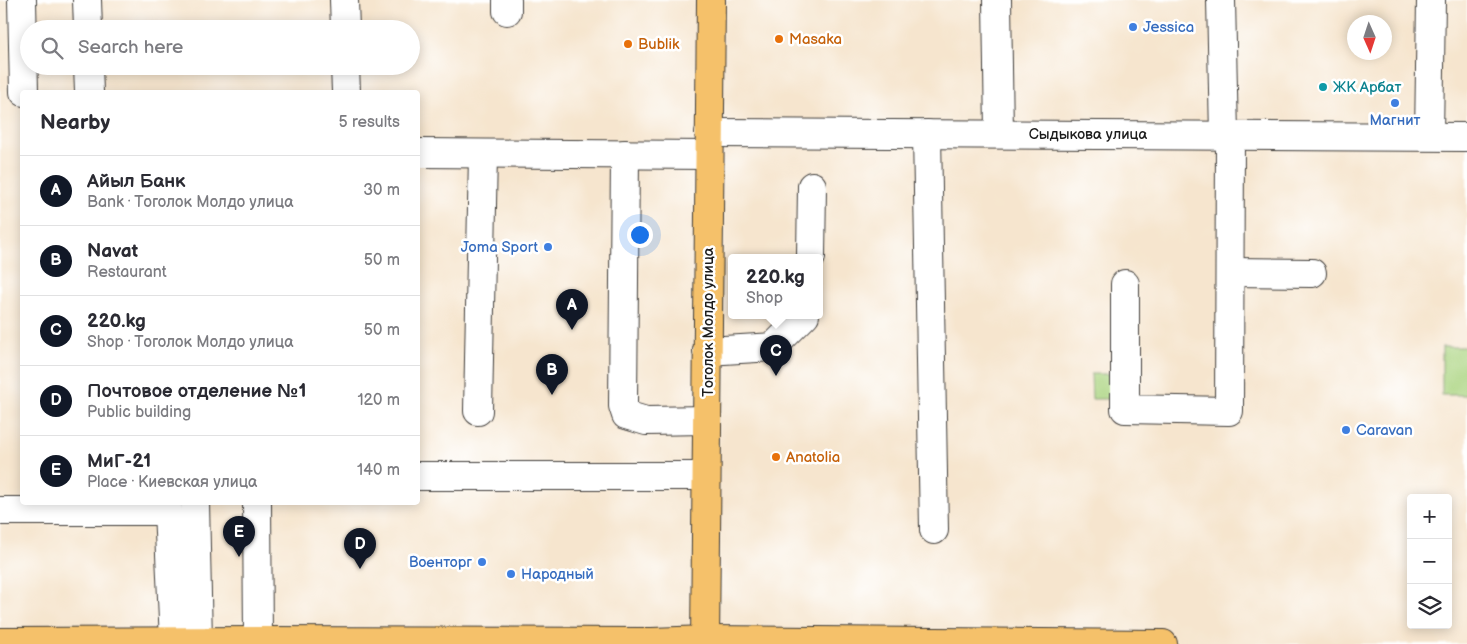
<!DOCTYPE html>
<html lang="en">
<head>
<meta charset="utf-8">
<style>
  body { margin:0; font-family:"Balsamiq Sans",sans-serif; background:#f2f2f3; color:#2b2b33 }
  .controls { position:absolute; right:15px; bottom:15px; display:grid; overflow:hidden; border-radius:5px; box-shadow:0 2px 12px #0003 }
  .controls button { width:45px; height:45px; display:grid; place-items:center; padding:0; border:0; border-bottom:1px solid #e1e1e2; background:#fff; color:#2b2b33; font:25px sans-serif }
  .compass { position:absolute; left:1347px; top:15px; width:45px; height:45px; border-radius:50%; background:#fff; box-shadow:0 2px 12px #0003; rotate:177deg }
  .you { position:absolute; left:639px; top:234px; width:18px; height:18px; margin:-12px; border:4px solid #fff; border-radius:50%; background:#1a73e8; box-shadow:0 0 0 8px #1a73e833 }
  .badge { display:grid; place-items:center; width:32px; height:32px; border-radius:50%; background:#111827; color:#fff; font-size:16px; font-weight:700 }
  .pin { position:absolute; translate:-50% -41px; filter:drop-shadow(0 1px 2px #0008) }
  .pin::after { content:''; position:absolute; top:26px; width:18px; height:15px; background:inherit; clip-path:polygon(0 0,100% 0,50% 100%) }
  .popup { position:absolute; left:728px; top:254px; width:95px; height:65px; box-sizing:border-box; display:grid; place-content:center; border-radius:5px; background:#fff; filter:drop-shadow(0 1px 4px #0005); font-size:16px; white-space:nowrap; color:#7c7c81 }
  .popup b { font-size:19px; color:#2b2b33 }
  .popup::after { content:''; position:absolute; left:50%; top:100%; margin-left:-10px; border:10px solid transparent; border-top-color:#fff }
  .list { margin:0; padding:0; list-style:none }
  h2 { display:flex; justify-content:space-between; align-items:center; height:65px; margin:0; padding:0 20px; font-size:21px }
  h2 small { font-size:16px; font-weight:400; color:#7c7c81 }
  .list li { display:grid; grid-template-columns:32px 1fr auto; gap:15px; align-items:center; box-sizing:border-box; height:70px; padding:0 20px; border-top:1px solid #e1e1e2 }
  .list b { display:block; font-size:19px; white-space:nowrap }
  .list p { margin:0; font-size:16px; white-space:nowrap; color:#7c7c81 }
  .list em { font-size:16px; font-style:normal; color:#7c7c81 }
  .icon { flex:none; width:28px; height:28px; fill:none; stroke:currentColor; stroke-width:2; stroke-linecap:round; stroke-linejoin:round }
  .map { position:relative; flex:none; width:1467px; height:644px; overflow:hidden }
  .search { position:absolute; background:#fff; box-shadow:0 2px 12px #0003; left:20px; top:20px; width:400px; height:55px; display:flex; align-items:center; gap:12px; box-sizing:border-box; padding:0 18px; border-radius:28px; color:#7c7c81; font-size:19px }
  .panel { position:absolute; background:#fff; box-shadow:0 2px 12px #0003; left:20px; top:90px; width:400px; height:415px; border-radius:5px }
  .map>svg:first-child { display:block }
  .green { fill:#aad480; stroke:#63784e }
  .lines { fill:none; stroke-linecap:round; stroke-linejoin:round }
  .minor-casing { stroke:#3d3a37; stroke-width:30 }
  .major-casing { stroke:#3d3a37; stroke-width:30 }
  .minor { stroke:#fff; stroke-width:28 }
  .major { stroke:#f5c16b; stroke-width:28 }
  .shop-dot { fill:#3f7fe0; stroke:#fff; stroke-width:2 }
  .food-dot { fill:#e8710a; stroke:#fff; stroke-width:2 }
  .culture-dot { fill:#0f9aa8; stroke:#fff; stroke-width:2 }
  .labels { text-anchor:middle; stroke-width:5; stroke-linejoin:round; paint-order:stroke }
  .shop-label { font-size:15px; fill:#366cbe; stroke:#fff; text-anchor:start }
  .food-label { font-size:15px; fill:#c56008; stroke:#fff; text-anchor:start }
  .culture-label { font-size:15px; fill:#0d838f; stroke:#fff; text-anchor:start }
  .street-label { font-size:15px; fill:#1c1c1c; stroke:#fff }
</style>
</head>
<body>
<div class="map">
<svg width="1467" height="644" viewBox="0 0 1467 644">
  <rect width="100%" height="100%" fill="#fff"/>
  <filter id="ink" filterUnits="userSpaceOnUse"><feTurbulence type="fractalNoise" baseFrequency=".02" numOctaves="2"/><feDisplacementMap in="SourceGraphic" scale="10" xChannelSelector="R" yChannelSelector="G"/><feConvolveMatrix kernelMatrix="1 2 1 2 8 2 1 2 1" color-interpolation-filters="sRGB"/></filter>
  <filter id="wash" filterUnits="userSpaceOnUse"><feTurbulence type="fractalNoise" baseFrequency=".0096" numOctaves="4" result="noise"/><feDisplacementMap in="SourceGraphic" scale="20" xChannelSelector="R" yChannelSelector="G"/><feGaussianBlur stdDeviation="1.12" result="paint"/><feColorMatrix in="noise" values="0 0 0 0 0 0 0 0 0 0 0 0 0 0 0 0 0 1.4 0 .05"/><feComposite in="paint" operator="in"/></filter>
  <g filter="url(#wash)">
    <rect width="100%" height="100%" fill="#f6e5ce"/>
    <g class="green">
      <rect x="1442" y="347" width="25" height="48"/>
      <polygon points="1091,374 1120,374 1120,399 1092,399"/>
    </g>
  </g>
  <g filter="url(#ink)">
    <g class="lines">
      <defs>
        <g id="minor">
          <polyline points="22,0 24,92"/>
          <polyline points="87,0 88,29"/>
          <polyline points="344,0 345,29"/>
          <polyline points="997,0 999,134"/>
          <polyline points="1221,0 1224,135"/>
          <polyline points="507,11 507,0"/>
          <polyline points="88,66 89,92"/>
          <polyline points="345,66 346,92"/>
          <polyline points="709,133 1467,137"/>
          <polyline points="927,134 934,530"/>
          <polyline points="1429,136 1431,0"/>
          <polyline points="418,153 709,155"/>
          <polyline points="625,154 623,406 626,415 646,421 707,420"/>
          <polyline points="811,257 812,186"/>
          <polyline points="1230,272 1312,273"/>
          <polyline points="1125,284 1125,409 1229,411 1230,136"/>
          <polyline points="707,351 773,347 805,315"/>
          <polyline points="478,411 483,154"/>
          <polyline points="418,476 706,476"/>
          <polyline points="195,502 198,641"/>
          <polyline points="257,502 258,641"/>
          <polyline points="0,511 168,511 174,641"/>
        </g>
        <g id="major">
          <polyline points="0,642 258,641 652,642 705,640 1163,644"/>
          <polyline points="705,644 711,0"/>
        </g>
      </defs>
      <use href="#minor" class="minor-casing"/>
      <use href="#major" class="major-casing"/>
      <use href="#minor" class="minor"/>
      <use href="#major" class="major"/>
    </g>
  </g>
  <g class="shop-dot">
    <circle cx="1133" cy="27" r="5"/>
    <circle cx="1395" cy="103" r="5"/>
    <circle cx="548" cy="247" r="5"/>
    <circle cx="1346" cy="430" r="5"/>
    <circle cx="482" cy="562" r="5"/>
    <circle cx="511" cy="574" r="5"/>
  </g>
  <g class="food-dot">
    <circle cx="779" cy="39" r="5"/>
    <circle cx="628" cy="44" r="5"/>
    <circle cx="776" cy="457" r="5"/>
  </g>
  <circle class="culture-dot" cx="1323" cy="87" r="5"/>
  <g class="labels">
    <g class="shop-label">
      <text x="1143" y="32">Jessica</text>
      <text x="1395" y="125" text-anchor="middle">Магнит</text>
      <text x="538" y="252" text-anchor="end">Joma Sport</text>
      <text x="1356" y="435">Caravan</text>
      <text x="472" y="567" text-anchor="end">Военторг</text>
      <text x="521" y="579">Народный</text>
    </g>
    <g class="food-label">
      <text x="789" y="44">Masaka</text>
      <text x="638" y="49">Bublik</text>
      <text x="786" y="462">Anatolia</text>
    </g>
    <g class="culture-label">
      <text x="1333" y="92">ЖК Арбат</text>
    </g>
    <g class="street-label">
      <text x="1088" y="139">Сыдыкова улица</text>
      <text transform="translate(708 322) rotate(-90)" y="5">Тоголок Молдо улица</text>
    </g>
  </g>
</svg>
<div class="controls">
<button>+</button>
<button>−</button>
<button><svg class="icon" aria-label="layers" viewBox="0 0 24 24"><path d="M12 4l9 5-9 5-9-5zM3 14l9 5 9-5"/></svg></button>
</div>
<svg class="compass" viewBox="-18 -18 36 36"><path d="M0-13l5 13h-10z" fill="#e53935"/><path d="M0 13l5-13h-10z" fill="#7c7c81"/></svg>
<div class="you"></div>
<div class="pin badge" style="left:572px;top:330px">A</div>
<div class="pin badge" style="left:552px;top:395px">B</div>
<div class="pin badge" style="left:776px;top:376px">C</div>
<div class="popup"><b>220.kg</b>Shop</div>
<div class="pin badge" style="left:360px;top:569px">D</div>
<div class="pin badge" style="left:239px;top:557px">E</div>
<div class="search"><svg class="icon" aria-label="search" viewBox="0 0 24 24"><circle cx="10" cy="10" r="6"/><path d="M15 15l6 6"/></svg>Search here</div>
<section class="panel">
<h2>Nearby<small>5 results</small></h2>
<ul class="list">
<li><span class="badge">A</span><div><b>Айыл Банк</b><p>Bank · Тоголок Молдо улица</p></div><em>30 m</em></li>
<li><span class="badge">B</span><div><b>Navat</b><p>Restaurant</p></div><em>50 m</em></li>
<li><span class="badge">C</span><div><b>220.kg</b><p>Shop · Тоголок Молдо улица</p></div><em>50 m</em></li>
<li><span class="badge">D</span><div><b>Почтовое отделение №1</b><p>Public building</p></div><em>120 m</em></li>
<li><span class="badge">E</span><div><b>МиГ-21</b><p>Place · Киевская улица</p></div><em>140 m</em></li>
</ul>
</section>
</div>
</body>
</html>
